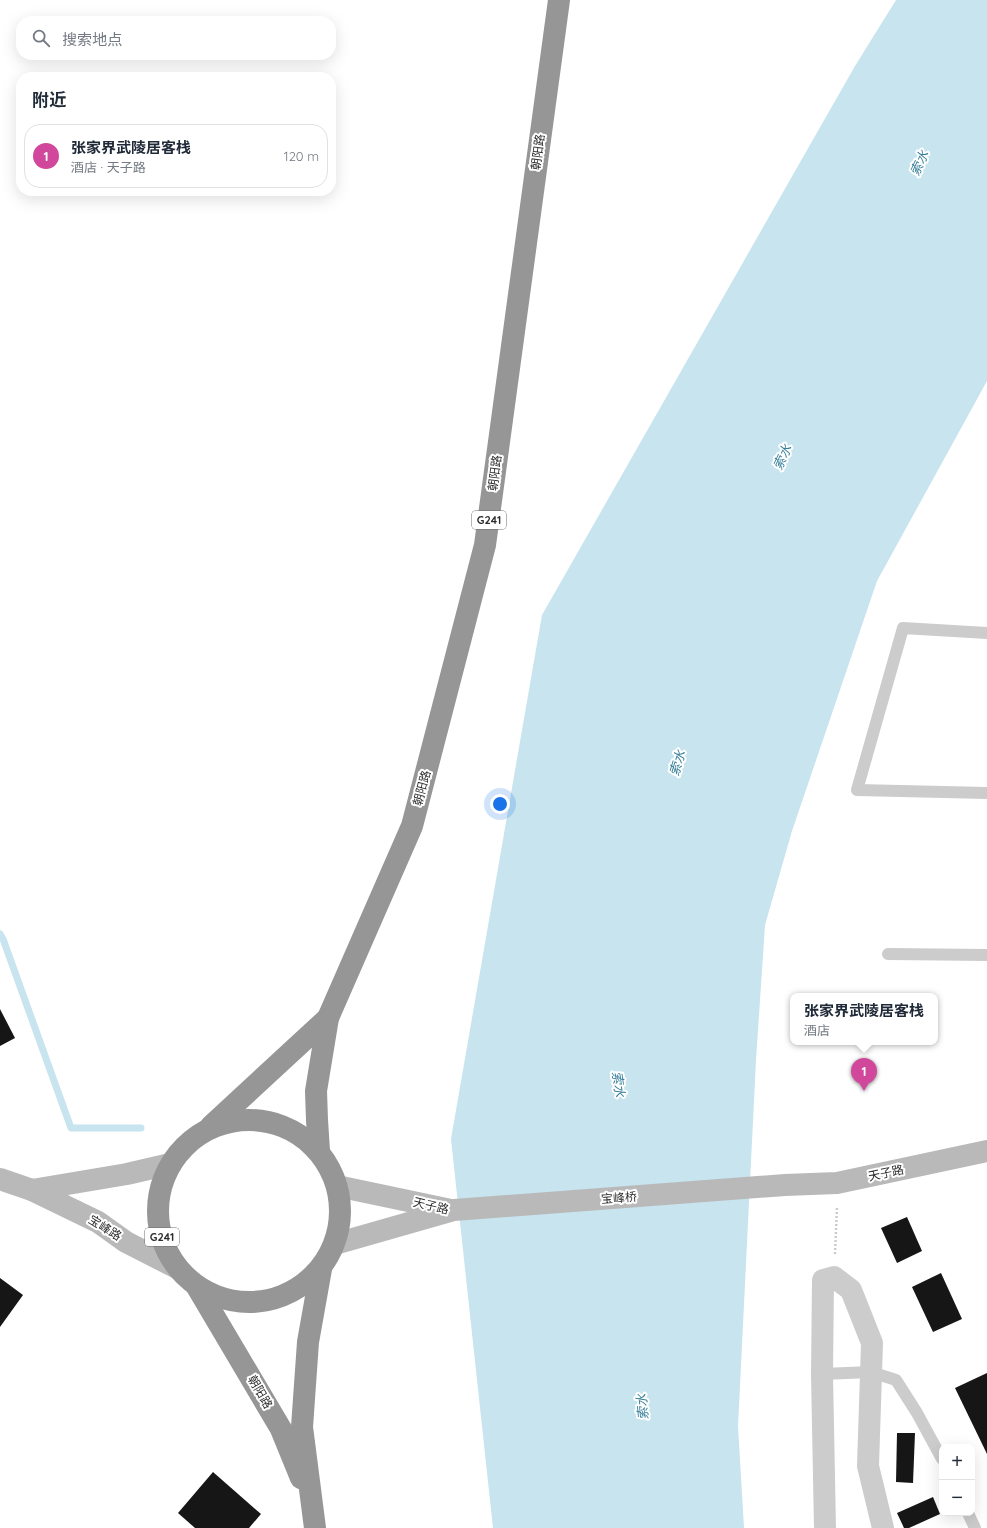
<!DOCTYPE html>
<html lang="zh">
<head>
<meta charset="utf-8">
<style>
  body { margin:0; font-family:Quicksand,"Noto Sans SC",sans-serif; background:#f6f6f7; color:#1f2937 }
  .controls { position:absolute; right:12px; bottom:12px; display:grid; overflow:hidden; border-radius:8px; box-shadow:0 4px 16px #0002 }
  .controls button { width:36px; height:36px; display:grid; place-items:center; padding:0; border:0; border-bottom:1px solid #e0e1e3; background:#fff; color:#1f2937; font:20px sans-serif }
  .you { position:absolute; left:500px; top:804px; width:14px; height:14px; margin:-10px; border:3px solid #fff; border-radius:50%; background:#1a73e8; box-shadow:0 0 0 6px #1a73e833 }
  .badge { display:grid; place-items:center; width:26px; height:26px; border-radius:50%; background:#7c3aed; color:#fff; font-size:13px; font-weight:700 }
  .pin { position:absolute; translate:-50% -33px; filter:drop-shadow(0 1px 2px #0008) }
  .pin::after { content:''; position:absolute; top:21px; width:14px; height:12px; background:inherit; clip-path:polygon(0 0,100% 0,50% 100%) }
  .popup { position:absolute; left:790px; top:993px; width:148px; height:52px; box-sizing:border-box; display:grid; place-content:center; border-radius:8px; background:#fff; filter:drop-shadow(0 1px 3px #0005); font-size:13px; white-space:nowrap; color:#747a83 }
  .popup b { font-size:15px; color:#1f2937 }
  .popup::after { content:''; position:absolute; left:50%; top:100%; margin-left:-8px; border:8px solid transparent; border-top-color:#fff }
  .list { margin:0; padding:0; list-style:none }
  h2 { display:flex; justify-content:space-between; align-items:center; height:52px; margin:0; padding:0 16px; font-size:17px }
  h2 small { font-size:13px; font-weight:400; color:#747a83 }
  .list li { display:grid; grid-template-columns:26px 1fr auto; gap:12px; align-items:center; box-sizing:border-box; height:64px; margin:0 8px 8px; padding:0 8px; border:1px solid #e0e1e3; border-radius:16px }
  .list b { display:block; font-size:15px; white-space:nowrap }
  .list p { margin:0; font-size:13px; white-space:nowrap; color:#747a83 }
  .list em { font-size:13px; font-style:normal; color:#747a83 }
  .icon { flex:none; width:22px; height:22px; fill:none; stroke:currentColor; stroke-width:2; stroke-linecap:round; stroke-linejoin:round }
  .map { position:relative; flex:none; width:987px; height:1528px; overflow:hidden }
  .search { position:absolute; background:#fff; box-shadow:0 4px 16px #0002; left:16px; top:16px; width:320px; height:44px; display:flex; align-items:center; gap:10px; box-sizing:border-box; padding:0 14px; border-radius:16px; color:#747a83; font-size:15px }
  .panel { position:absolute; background:#fff; box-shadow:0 4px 16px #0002; left:16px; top:72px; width:320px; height:124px; border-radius:16px }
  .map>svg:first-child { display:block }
  .water { fill:#c7e4ef }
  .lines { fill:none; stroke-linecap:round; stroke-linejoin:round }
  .stream { stroke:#c7e4ef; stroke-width:7 }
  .building { fill:#161616 }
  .path { stroke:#ccc; stroke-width:2.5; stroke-dasharray:2 2; stroke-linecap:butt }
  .lane { stroke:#ccc; stroke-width:12 }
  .street { stroke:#ccc; stroke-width:22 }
  .secondary { stroke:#b9b9b9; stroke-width:22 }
  .highway { stroke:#969696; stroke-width:22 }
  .labels { text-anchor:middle; stroke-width:4; stroke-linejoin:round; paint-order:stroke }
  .shield { fill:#fff; stroke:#6d6d6d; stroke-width:1 }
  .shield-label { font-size:11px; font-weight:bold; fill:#2f2f2f }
  .street-label { font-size:12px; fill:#2f2f2f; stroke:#fff }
  .water-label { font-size:13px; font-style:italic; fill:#367f99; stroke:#fff }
</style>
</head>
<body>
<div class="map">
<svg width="987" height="1528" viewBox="0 0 987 1528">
  <rect width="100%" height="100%" fill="#fff"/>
  <polygon class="water" points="896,0 987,0 987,381 877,581 792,831 765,925 756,1060 738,1426 744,1528 493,1528 451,1139 542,615 855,66"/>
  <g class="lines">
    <polyline class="stream" points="0,934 3,939 71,1128 141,1128"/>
  </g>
  <g class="building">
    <polygon points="0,1009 15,1038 0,1046"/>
    <polygon points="907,1217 922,1251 897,1263 881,1228"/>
    <polygon points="941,1273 962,1319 933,1332 912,1287"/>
    <polygon points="0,1278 23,1295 0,1327"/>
    <polygon points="987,1373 987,1454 955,1388"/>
    <polygon points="897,1433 915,1433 913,1483 896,1482"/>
    <polygon points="213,1472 261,1514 249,1528 195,1528 178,1513"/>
    <polygon points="933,1497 940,1514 909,1528 904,1528 897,1513"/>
  </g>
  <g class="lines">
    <polyline class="path" points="835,1254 837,1207"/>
    <g class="lane">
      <polyline points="987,633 903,628 857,790 987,793"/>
      <polyline points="888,954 987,955"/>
      <polyline points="822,1374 871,1372 896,1380 917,1413 942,1459"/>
      <polyline points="968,1513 975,1528"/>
    </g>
    <polyline class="street" points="825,1528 822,1374 823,1280 834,1277 851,1290 872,1343 868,1466 883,1528"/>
    <g class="secondary">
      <polyline points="0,1179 32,1190 98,1222 126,1242 177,1268"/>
      <polyline points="337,1186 451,1210"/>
      <polyline points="32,1190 127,1174 170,1164"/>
      <polyline points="335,1244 454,1210 785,1185 837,1183 987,1151"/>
    </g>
    <g class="highway">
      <circle cx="249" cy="1211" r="91"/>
      <polyline points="211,1126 328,1018"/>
      <polyline points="319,1151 317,1120 316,1091 328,1018 412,826 485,545 559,0"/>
      <polyline points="197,1287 281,1429 301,1478"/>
      <polyline points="315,1528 302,1427 308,1342 321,1269"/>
    </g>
  </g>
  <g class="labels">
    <g class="shield">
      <rect x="472" y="511" width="34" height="18" rx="3"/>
      <rect x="145" y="1228" width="34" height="18" rx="3"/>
    </g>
    <g class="shield-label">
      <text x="489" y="524">G241</text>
      <text x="162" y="1241">G241</text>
    </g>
    <g class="street-label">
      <text transform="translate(538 152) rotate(-82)" y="4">朝阳路</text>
      <text transform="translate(495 473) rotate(-83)" y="4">朝阳路</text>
      <text transform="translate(422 788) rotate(-75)" y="4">朝阳路</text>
      <text transform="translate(886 1173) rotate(-12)" y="4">天子路</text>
      <text transform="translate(619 1198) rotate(-4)" y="4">宝峰桥</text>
      <text transform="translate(431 1206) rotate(13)" y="4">天子路</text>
      <text transform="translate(105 1228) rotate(32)" y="4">宝峰路</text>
      <text transform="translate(260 1392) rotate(60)" y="4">朝阳路</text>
    </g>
    <g class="water-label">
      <text transform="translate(919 163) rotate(-65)" y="5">索水</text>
      <text transform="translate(782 457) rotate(-65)" y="5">索水</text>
      <text transform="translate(677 763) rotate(-73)" y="5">索水</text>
      <text transform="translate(619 1084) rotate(82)" y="5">索水</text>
      <text transform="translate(642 1407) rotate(-95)" y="5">索水</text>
    </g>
  </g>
</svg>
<div class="controls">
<button>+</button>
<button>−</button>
</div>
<div class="you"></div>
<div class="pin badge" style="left:864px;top:1091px;background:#d1479c">1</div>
<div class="popup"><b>张家界武陵居客栈</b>酒店</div>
<div class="search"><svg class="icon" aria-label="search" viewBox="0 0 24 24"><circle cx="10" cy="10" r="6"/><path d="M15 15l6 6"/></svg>搜索地点</div>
<section class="panel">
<h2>附近<small></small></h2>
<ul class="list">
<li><span class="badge" style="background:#d1479c">1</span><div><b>张家界武陵居客栈</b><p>酒店 · 天子路</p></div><em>120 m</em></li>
</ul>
</section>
</div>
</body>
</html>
